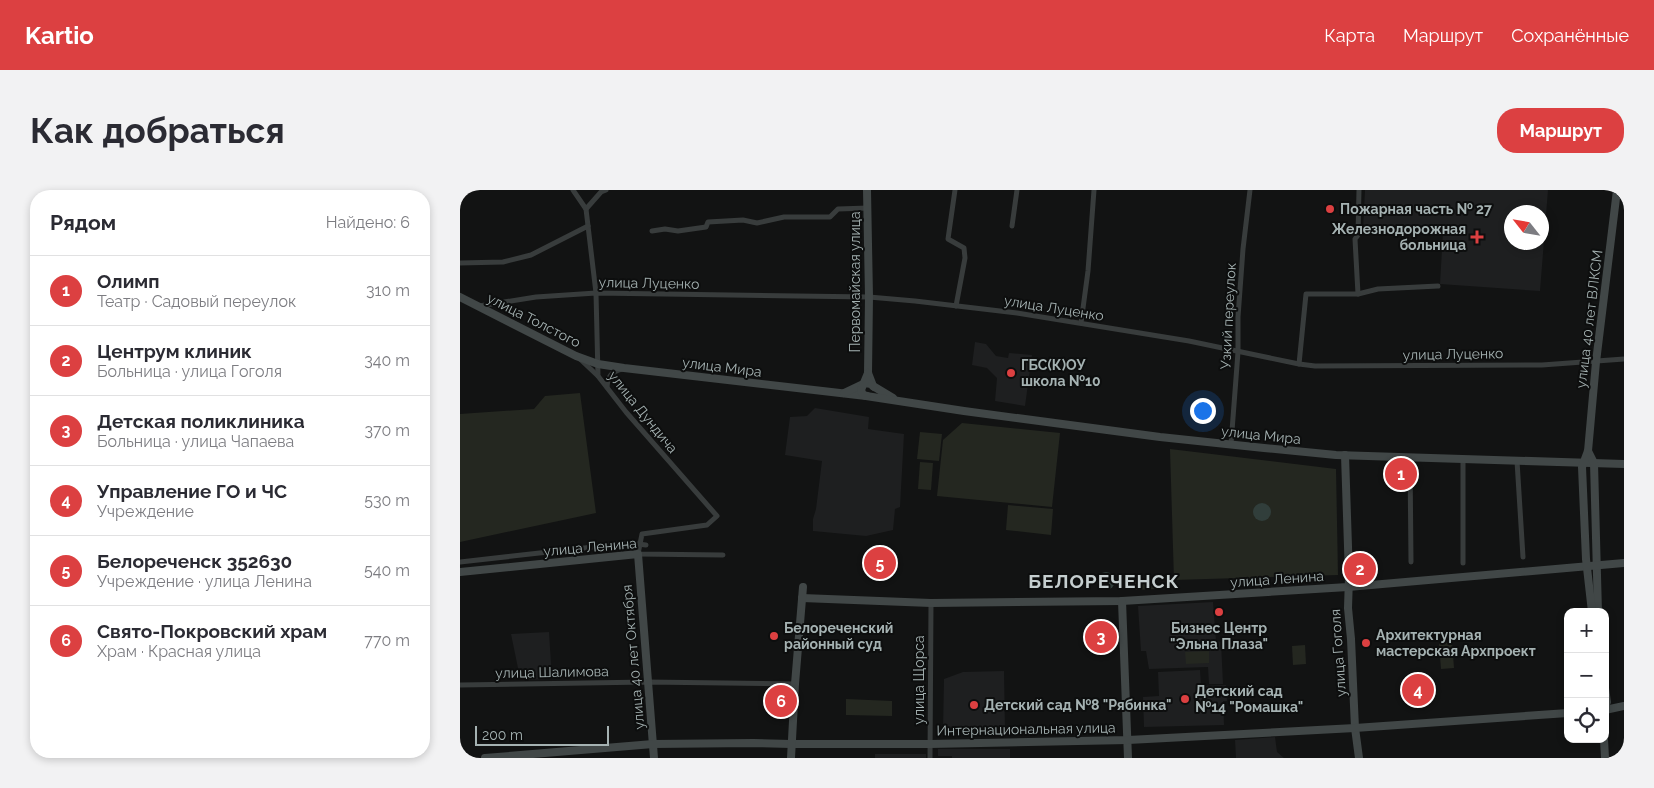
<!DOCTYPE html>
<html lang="ru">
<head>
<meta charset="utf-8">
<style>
  body { margin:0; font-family:Raleway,sans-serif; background:#f2f2f3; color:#2b2b33 }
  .controls { position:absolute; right:15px; bottom:15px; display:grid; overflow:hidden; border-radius:10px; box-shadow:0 2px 8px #0003 }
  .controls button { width:45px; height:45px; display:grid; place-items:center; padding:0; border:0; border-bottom:1px solid #e1e1e2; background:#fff; color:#2b2b33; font:25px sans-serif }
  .compass { position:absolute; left:1044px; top:15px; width:45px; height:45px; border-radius:50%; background:#fff; box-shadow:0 2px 8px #0003; rotate:301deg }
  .scale { position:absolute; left:15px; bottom:12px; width:134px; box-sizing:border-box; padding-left:5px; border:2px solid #a5b2b2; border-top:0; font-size:14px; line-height:18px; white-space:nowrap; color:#a5b2b2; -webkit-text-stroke:4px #0d0e0e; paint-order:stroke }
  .you { position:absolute; left:742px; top:220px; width:18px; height:18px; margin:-12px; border:4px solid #fff; border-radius:50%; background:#1a73e8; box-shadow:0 0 0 8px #1a73e833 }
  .badge { display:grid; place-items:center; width:32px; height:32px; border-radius:50%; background:#dc4041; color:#fff; font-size:16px; font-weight:700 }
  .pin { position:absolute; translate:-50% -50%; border:2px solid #fff; box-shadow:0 1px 5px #0006 }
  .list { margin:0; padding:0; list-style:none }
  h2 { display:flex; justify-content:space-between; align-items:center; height:65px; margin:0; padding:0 20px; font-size:21px }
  h2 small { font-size:16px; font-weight:400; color:#7c7c81 }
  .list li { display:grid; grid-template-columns:32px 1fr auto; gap:15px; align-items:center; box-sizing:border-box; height:70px; padding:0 20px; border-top:1px solid #e1e1e2 }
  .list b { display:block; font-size:19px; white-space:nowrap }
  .list p { margin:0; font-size:16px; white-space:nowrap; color:#7c7c81 }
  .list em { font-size:16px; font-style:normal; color:#7c7c81 }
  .icon { flex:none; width:28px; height:28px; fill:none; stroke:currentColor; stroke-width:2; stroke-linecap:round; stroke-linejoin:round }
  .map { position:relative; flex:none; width:1164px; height:568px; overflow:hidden; border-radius:20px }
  header { display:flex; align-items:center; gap:30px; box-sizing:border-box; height:70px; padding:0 25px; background:#dc4041; color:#fff }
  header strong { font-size:24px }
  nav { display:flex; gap:28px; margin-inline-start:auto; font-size:18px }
  .intro { display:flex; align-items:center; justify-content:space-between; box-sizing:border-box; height:120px; padding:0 30px }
  h1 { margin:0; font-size:35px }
  .button { padding:12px 22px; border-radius:20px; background:#dc4041; color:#fff; font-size:18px; font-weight:700 }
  main { display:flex; gap:30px; padding:0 30px }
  aside { flex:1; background:#fff; border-radius:20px; box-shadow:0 2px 8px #0003 }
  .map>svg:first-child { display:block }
  .built { fill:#1e1f20; fill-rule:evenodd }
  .green { fill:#242720 }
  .water { fill:#313e3b }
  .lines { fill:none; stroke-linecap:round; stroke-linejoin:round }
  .street { stroke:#383c3c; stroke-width:5 }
  .secondary { stroke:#414747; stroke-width:8 }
  .poi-dot { fill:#dc4041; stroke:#0d0e0e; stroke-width:2 }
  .labels { text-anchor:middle; stroke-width:4; stroke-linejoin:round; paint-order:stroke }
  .poi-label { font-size:14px; font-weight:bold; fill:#a5b2b2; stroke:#0d0e0e; text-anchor:start }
  .street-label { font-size:14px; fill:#a5b2b2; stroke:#0d0e0e }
  .district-label { font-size:19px; font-weight:bold; letter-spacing:1px; fill:#c5cecf; stroke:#0d0e0e }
</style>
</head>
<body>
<header>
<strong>Kartio</strong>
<nav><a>Карта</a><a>Маршрут</a><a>Сохранённые</a></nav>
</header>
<div class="intro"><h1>Как добраться</h1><a class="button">Маршрут</a></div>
<main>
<aside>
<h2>Рядом<small>Найдено: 6</small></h2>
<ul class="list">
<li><span class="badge">1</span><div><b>Олимп</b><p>Театр · Садовый переулок</p></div><em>310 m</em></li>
<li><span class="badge">2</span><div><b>Центрум клиник</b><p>Больница · улица Гоголя</p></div><em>340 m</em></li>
<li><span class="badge">3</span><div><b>Детская поликлиника</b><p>Больница · улица Чапаева</p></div><em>370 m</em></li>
<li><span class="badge">4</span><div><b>Управление ГО и ЧС</b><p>Учреждение</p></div><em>530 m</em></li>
<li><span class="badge">5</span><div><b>Белореченск 352630</b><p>Учреждение · улица Ленина</p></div><em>540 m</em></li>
<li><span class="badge">6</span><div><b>Свято-Покровский храм</b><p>Храм · Красная улица</p></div><em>770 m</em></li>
</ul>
</aside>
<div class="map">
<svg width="1164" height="568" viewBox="0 0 1164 568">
  <rect width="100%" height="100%" fill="#121313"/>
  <g class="built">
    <path d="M905,0H1088L1080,101L980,94L983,42L903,40ZM1052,22H1082V52H1052Z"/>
    <polygon points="515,152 526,154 536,166 548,168 549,163 572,165 565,216 535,211 537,188 527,178 512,175"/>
    <polygon points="355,218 409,227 408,239 444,244 440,317 435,319 433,340 406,346 353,341 353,329 356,319 362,271 325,265 330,227 347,226"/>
    <polygon points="753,412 756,451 761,452 763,494 749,494 748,477 689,479 686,461 681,461 678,416"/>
    <polygon points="89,442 92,489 66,490 66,484 59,483 51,444"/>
    <polygon points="740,480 741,496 766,495 767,511 763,511 764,535 684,537 683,507 699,506 698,482"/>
    <polygon points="544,481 545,541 483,541 484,489 503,482"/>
    <polygon points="815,547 817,562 824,568 776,568 775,550"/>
    <polygon points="478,559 550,559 550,568 492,568 492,566 478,566"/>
    <rect x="415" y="564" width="51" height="4"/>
  </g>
  <g class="green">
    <polygon points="120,203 136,323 0,352 0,224 74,219 85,206"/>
    <polygon points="502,233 600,243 592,317 477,306 483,250"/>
    <polygon points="460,242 482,244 479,271 457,269"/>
    <polygon points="710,259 876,279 878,385 714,390"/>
    <polygon points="460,272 473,273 471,300 458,299"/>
    <polygon points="548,315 593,319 591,345 546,340"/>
    <polygon points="675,390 694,390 696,399 673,400 673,392"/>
    <polygon points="992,452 994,478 981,479 979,453"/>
    <polygon points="845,455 846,474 833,475 832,456"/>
    <polygon points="749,461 749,473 726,474 725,462"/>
    <polygon points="386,509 432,511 432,526 386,525"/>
  </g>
  <g class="water">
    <circle cx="802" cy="322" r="9"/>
    <circle cx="646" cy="391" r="9"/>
  </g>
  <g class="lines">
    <g class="street">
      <polyline points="113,0 126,19 136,103 138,186 166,222 257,326 247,335 182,344 178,364 263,365"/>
      <polyline points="495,0 488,49 504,58 505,68 496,116"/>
      <polyline points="126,19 141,2 146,0"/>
      <polyline points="552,36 557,0"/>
      <polyline points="192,41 205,39 218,41 246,37 248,32 283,30 297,33 324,27 370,27 378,19 408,18"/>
      <polyline points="0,73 43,72 71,65 128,36"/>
      <polyline points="898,104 918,99 978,96"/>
      <polyline points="19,116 76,107 136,103 409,107 455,111 557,123 729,151 839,174 855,176 1082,175 1164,169"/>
      <polyline points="621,133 628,81 634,0"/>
      <polyline points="120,169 138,186"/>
      <polyline points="839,174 846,104 898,104 895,49 898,45 899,0"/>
      <path d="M147,197C148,186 151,182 162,179"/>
      <polyline points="771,254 778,162 778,127 783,59 790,0"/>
      <polyline points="950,268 951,372"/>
      <polyline points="1003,269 1003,373"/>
      <polyline points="1057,271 1063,367"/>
      <polyline points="0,372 169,353 186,355"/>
      <polyline points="0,495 187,492 335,494"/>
      <polyline points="470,568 471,413"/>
    </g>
    <g class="secondary">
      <polyline points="407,0 409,107 408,183 413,196 433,208"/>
      <polyline points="0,107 116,166 138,174 164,178 406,206 504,221 700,247 804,258 876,265 1164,274"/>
      <polyline points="384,203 405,193 411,194 414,197"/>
      <polyline points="407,206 403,205 401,200 408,183"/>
      <polyline points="1128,261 1134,273 1138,422"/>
      <polyline points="885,265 889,387 888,418 891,449 895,538 899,568"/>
      <polyline points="0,382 178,364 194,568"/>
      <polyline points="342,408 471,413 662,411 888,397 1164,373"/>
      <polyline points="662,411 668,568"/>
      <polyline points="1132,422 1126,369 1122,277 1128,261 1136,172 1157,0"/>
      <polyline points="1145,498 1147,512 1145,516"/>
      <polyline points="1145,520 1164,516"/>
      <polyline points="1144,549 1145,568"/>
      <polyline points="25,568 193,554 294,553 331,554 470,554 668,550 895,538 1108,523"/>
      <polyline points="331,568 335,494 343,397"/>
    </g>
  </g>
  <g class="poi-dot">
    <circle cx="870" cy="19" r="5"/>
    <path d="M1014.5 39.5h5v5h5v5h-5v5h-5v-5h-5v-5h5z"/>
    <circle cx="551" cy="183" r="5"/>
    <circle cx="759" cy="422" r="5"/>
    <circle cx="314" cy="446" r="5"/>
    <circle cx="906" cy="453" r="5"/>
    <circle cx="725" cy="509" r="5"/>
    <circle cx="514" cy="515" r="5"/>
  </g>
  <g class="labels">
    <g class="poi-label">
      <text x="880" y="24">Пожарная часть № 27</text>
      <text x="1006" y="44" text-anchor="end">Железнодорожная<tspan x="1006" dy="16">больница</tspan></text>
      <text x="561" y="180">ГБС(К)ОУ<tspan x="561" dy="16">школа №10</tspan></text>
      <text x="324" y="443">Белореченский<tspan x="324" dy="16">районный суд</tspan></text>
      <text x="759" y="443" text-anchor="middle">Бизнес Центр<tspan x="759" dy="16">"Эльна Плаза"</tspan></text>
      <text x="916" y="450">Архитектурная<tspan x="916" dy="16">мастерская Архпроект</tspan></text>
      <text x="735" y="506">Детский сад<tspan x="735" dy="16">№14 "Ромашка"</tspan></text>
      <text x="524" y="520">Детский сад №8 "Рябинка"</text>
    </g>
    <g class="street-label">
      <text transform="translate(395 92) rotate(-90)" y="5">Первомайская улица</text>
      <text transform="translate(189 93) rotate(1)" y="5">улица Луценко</text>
      <text transform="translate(594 118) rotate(9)" y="5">улица Луценко</text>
      <text transform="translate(768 126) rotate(-87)" y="5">Узкий переулок</text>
      <text transform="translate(1129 129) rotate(-83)" y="5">улица 40 лет ВЛКСМ</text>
      <text transform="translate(74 130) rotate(27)" y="5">улица Толстого</text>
      <text transform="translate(993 164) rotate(-1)" y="5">улица Луценко</text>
      <text transform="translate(262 177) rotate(7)" y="5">улица Мира</text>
      <text transform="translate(183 222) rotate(51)" y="5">улица Дундича</text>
      <text transform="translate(801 245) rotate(6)" y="5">улица Мира</text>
      <text transform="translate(130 357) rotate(-5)" y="5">улица Ленина</text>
      <text transform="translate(817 389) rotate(-4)" y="5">улица Ленина</text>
      <text transform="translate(878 463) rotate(-94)" y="5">улица Гоголя</text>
      <text transform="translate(173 467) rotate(-95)" y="5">улица 40 лет Октября</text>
      <text transform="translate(92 482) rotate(-1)" y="5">улица Шалимова</text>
      <text transform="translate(459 490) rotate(-90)" y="5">улица Щорса</text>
      <text transform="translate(566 539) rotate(-1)" y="5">Интернациональная улица</text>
    </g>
    <g class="district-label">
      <text x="644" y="398">БЕЛОРЕЧЕНСК</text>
    </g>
  </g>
</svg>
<div class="controls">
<button>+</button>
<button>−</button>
<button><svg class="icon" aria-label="locate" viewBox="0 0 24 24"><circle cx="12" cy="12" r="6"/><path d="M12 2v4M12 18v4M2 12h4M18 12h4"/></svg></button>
</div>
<svg class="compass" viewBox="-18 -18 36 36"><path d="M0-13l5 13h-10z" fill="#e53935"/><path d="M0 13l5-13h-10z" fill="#7c7c81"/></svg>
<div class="scale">200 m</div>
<div class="you"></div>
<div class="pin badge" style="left:941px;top:284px">1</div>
<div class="pin badge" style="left:900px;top:379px">2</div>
<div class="pin badge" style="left:641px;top:447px">3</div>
<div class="pin badge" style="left:958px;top:500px">4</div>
<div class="pin badge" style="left:420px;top:373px">5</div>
<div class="pin badge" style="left:321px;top:511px">6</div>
</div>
</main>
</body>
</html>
